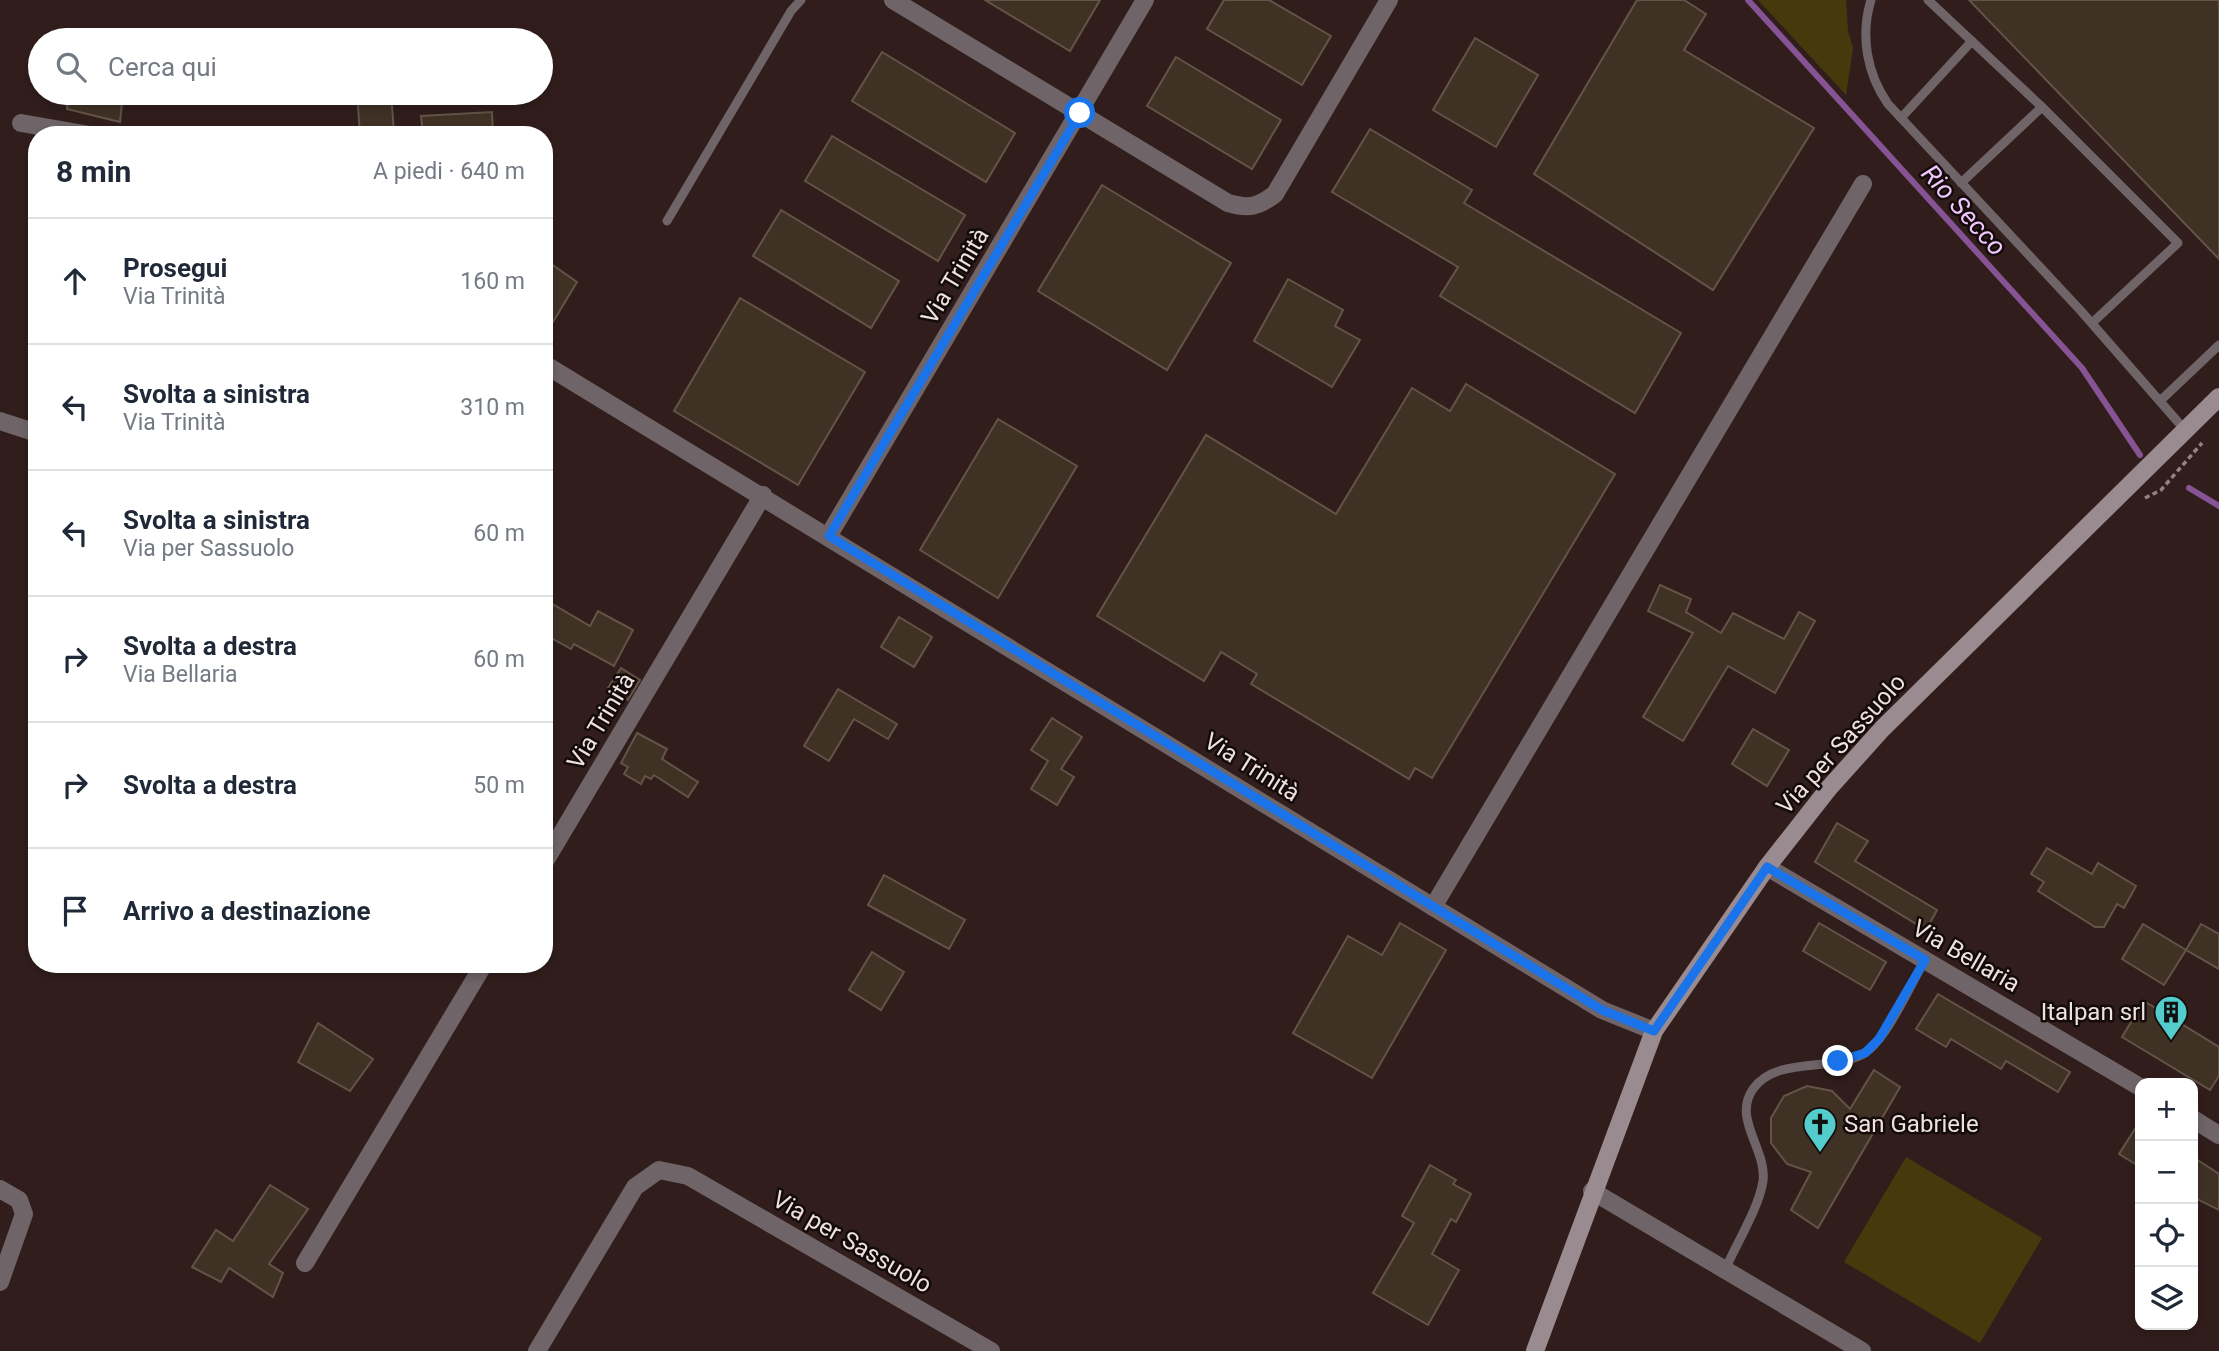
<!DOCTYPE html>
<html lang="it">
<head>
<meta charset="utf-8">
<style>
  body { margin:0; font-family:Roboto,sans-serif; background:#f6f6f7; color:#1f2937 }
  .controls { position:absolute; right:21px; bottom:21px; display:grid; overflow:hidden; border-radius:14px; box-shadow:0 4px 10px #0003 }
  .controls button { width:63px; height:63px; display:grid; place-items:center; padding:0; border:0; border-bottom:2px solid #e0e1e3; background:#fff; color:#1f2937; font:35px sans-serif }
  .stop { position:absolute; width:21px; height:21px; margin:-16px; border:5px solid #1a73e8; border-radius:50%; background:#fff }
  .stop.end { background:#1a73e8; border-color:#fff; box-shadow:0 2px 7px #0008 }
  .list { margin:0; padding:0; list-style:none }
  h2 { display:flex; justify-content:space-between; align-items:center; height:91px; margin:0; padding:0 28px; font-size:30px }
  h2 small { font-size:23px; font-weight:400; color:#747a83 }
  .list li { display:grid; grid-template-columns:46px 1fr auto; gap:21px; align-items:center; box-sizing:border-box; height:126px; padding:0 28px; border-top:2px solid #e0e1e3 }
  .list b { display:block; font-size:26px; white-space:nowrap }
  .list p { margin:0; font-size:23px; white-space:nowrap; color:#747a83 }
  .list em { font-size:23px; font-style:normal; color:#747a83 }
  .icon { flex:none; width:38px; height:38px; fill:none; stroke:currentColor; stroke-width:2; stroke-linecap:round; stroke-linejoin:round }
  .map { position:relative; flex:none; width:2219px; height:1351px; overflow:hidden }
  .search { position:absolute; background:#fff; box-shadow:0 4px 10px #0003; left:28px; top:28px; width:525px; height:77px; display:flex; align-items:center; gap:18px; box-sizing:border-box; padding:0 24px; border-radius:38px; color:#747a83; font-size:26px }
  .panel { position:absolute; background:#fff; box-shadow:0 4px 10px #0003; left:28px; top:126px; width:525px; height:847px; border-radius:28px }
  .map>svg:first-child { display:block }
  .green { fill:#463a0d }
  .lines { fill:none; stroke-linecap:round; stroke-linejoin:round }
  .stream { stroke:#865495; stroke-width:6 }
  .building { fill:#403125; stroke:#645447; stroke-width:2 }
  .path { stroke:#938381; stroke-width:3.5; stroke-dasharray:5 3.5; stroke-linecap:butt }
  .service { stroke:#6f6569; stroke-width:9 }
  .minor { stroke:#6f6569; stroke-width:18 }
  .secondary { stroke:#9a8b91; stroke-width:18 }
  .route { stroke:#1a73e8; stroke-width:9 }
  .labels { text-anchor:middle; stroke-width:5; stroke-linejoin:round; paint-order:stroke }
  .street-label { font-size:24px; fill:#eee1df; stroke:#130b0a }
  .poi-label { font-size:24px; fill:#eee1df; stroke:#130b0a; text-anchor:end }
  .water-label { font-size:26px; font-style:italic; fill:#f1c7fe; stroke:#130b0a }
</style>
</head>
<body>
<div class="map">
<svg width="2219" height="1351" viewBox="0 0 2219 1351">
  <rect width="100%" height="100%" fill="#311e1c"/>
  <g class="green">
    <polygon points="1758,0 1846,0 1848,31 1853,48 1846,95"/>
    <polygon points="1906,1157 2042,1238 1980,1343 1844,1262"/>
  </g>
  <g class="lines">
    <g class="stream">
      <polyline points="1748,0 2082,368 2140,455"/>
      <polyline points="2189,488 2219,506"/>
    </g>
  </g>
  <g class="building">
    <polygon points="985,0 1100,0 1070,51"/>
    <polygon points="1224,0 1269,0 1331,36 1302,85 1207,29"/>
    <polygon points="1637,0 1684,0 1706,14 1684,50 1814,128 1713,290 1534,174"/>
    <polygon points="1969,0 2219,0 2219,259"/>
    <polygon points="1475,38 1538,75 1496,147 1433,110"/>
    <polygon points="882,52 1015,133 986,182 852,101"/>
    <polygon points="1176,57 1281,120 1252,169 1147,106"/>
    <polygon points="69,93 123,93 120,122 67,109"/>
    <polygon points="357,93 391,93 394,132 360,134"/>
    <polygon points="492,112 493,135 423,135 421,116"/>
    <polygon points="1370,129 1472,190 1464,203 1681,333 1635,413 1440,296 1458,267 1332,192"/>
    <polygon points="832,136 965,215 938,261 805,181"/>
    <polygon points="1102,185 1231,263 1167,370 1038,291"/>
    <polygon points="781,210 899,281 871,328 753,256"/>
    <polygon points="544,259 577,282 544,337"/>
    <polygon points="1288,279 1343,310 1335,326 1360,340 1332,387 1254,341"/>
    <polygon points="740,298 865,372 798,485 674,411"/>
    <polygon points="1466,384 1615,474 1432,778 1415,768 1409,779 1251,684 1257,674 1221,652 1204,681 1097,616 1206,435 1336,514 1412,388 1450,411"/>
    <polygon points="998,419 1077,466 998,598 920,550"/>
    <polygon points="1660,585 1691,599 1686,612 1721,633 1733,613 1784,639 1799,612 1815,621 1775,693 1728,666 1683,741 1643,717 1693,633 1648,611"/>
    <polygon points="544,599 590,626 598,611 633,630 614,666 574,644 571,649 544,634"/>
    <polygon points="899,617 932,637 914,667 881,647"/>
    <polygon points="621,668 640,680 628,700 608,688"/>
    <polygon points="838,689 897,724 888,739 854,719 829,761 804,746"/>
    <polygon points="1052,718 1082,737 1061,769 1074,777 1057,805 1031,789 1048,761 1031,750"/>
    <polygon points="1753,729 1789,750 1767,786 1732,764"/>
    <polygon points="637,733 667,749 662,759 698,782 688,797 654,775 651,779 645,776 641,784 624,774 628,767 621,763"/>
    <polygon points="1837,823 1868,841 1855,861 1937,910 1926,930 1815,862"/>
    <polygon points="2047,848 2092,874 2098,863 2136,886 2124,908 2117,904 2104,927 2095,927 2038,891 2044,882 2031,874"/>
    <polygon points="884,875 965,920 949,949 868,905"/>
    <polygon points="1400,923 1446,950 1372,1078 1293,1033 1348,936 1382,955"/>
    <polygon points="1819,923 1886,962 1870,990 1803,951"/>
    <polygon points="2143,924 2186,950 2164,985 2122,959"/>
    <polygon points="2201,924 2219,934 2219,969 2186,950"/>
    <polygon points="872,952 904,972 881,1010 849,990"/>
    <polygon points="1938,994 2070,1072 2058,1092 2006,1061 2001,1069 1951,1039 1946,1047 1916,1029"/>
    <polygon points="2144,1001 2219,1047 2219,1076 2210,1090 2122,1037"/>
    <polygon points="318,1023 373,1059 350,1091 298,1062"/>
    <polygon points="1874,1070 1900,1087 1818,1228 1791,1210 1811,1172 1787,1164 1771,1143 1771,1118 1784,1096 1807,1086 1832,1091 1850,1109"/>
    <polygon points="2140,1121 2140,1167 2119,1154"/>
    <polygon points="2193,1157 2219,1174 2219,1210 2193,1197"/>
    <polygon points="1430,1165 1456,1180 1453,1184 1471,1194 1456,1222 1451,1219 1432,1254 1459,1270 1428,1325 1373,1293 1414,1223 1402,1216"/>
    <polygon points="270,1185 308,1209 269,1264 283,1273 273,1297 229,1268 221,1282 192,1267 216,1230 233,1241"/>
  </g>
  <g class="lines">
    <polyline class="path" points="2145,498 2161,490 2202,443"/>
    <g class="service">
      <path d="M1871,0C1860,36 1867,74 1888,104L2081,311L2185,430"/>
      <polyline points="1928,0 2042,107"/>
      <polyline points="1901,118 1972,41"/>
      <polyline points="1961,183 2042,107 2178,243 2092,323"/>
      <polyline points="667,221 791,11 801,0"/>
      <polyline points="2160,401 2219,345"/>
      <path d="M1725,1270C1736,1244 1759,1208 1763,1181C1767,1149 1732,1119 1753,1089C1776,1056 1832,1072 1863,1054C1887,1040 1910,985 1925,960"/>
    </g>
    <g class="minor">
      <path d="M893,0L1228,203C1249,209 1258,207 1275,194L1389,0"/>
      <polyline points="21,123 90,135"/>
      <polyline points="544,364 1602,1010 1654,1031"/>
      <polyline points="0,421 37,433"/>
      <polyline points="829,535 1145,0"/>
      <polyline points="544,863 763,495"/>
      <polyline points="1767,867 2140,1087"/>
      <polyline points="1433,907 1863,184"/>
      <polyline points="2193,1119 2219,1135"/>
      <polyline points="0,1189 19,1200 24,1214 0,1282"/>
      <polyline points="1592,1191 1862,1351"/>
      <polyline points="305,1263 484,964"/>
      <polyline points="537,1351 635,1187 659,1170 688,1176 991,1351"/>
    </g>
    <polyline class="secondary" points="1535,1351 1654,1031 1767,867 1829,788 1882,729 2219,397"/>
  </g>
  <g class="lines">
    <polyline class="route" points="1080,113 829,536 1602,1010 1654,1031 1767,867 1925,960 1879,1039 1865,1053 1838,1061"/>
  </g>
  <defs>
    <symbol id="building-pin" viewBox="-11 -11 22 30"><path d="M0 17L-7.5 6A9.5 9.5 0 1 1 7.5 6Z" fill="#52cdcc" stroke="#130b0a"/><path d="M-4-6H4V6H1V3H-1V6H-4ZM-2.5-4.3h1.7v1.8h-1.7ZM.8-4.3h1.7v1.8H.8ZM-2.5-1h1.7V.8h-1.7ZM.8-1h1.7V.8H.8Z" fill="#111"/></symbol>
    <symbol id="church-pin" viewBox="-11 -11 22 30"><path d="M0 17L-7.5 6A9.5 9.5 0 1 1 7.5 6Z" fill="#52cdcc" stroke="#130b0a"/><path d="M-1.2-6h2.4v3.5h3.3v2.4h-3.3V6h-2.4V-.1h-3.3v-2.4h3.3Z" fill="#111"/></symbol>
  </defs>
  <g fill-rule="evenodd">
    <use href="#building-pin" x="2152" y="993" width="38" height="52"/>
    <use href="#church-pin" x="1801" y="1105" width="38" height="52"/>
  </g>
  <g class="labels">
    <g class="street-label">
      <text transform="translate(955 276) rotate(-59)" y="8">Via Trinità</text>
      <text transform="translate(601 721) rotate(-59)" y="8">Via Trinità</text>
      <text transform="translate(1841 744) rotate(-48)" y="8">Via per Sassuolo</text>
      <text transform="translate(1252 767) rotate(32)" y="8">Via Trinità</text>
      <text transform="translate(1966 956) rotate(30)" y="8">Via Bellaria</text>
      <text transform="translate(852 1242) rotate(30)" y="8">Via per Sassuolo</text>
    </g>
    <g class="poi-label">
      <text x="2146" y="1020">Italpan srl</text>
      <text x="1844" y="1132" text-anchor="start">San Gabriele</text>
    </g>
    <g class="water-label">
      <text transform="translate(1964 210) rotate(48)" y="9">Rio Secco</text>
    </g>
  </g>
</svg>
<div class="controls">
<button>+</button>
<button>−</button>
<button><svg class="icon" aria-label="locate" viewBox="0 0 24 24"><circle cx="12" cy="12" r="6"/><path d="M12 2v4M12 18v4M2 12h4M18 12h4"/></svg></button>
<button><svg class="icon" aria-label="layers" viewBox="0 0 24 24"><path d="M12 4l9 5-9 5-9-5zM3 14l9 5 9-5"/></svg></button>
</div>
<div class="stop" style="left:1080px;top:113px"></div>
<div class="stop end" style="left:1838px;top:1061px"></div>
<div class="search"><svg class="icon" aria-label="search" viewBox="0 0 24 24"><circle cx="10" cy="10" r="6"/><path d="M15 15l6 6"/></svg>Cerca qui</div>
<section class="panel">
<h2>8 min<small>A piedi · 640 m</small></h2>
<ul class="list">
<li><svg class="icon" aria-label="ahead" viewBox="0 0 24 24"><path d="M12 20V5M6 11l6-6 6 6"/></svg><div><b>Prosegui</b><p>Via Trinità</p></div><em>160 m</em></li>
<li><svg class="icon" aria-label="left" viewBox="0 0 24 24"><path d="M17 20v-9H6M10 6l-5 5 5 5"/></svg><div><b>Svolta a sinistra</b><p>Via Trinità</p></div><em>310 m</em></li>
<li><svg class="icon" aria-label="left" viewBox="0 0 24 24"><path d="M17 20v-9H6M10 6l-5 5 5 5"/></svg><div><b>Svolta a sinistra</b><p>Via per Sassuolo</p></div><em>60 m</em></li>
<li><svg class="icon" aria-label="right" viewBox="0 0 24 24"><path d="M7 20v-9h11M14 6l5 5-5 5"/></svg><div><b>Svolta a destra</b><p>Via Bellaria</p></div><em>60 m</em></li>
<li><svg class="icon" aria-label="right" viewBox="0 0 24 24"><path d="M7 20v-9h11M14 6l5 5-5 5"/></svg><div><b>Svolta a destra</b></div><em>50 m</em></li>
<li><svg class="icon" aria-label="arrive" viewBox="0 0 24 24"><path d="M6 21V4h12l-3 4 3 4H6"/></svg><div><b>Arrivo a destinazione</b></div></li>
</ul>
</section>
</div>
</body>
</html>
